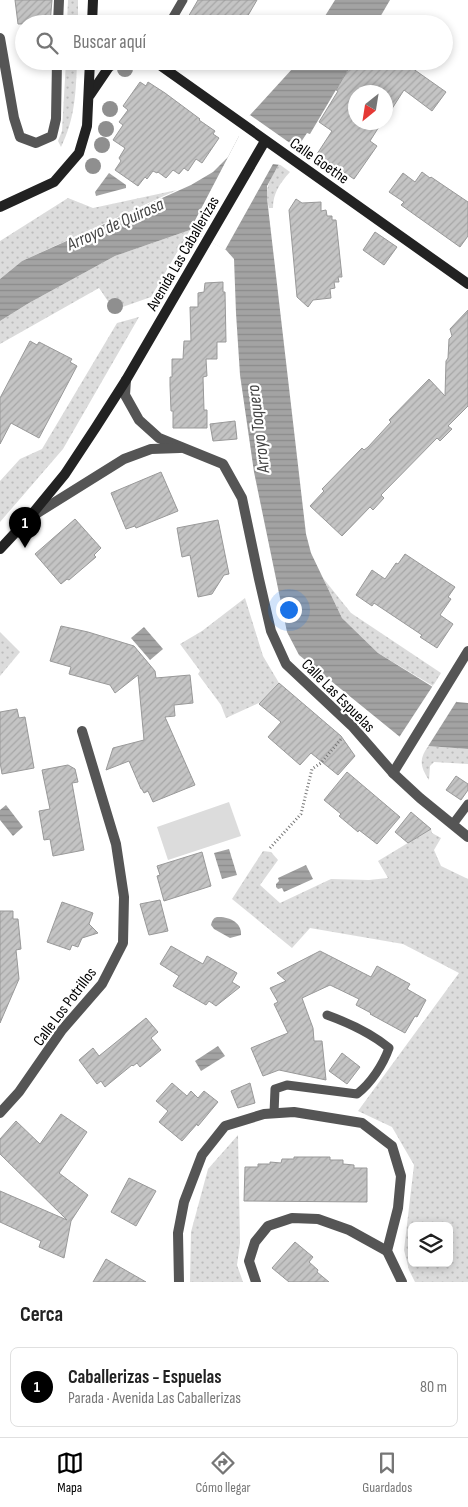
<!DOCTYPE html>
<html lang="es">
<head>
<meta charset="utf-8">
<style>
  body { margin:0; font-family:"Sofia Sans Condensed",sans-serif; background:#f6f6f6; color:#222 }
  .controls { position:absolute; right:15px; bottom:15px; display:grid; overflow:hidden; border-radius:8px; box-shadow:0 2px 8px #0003 }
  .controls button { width:45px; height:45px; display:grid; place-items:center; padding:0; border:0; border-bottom:1px solid #e0e0e0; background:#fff; color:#222; font:25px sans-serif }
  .compass { position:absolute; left:348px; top:85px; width:45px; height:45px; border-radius:50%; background:#fff; box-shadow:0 2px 8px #0003; rotate:210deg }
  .you { position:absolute; left:288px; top:609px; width:18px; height:18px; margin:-12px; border:4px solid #fff; border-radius:50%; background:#1a73e8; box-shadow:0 0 0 8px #1a73e833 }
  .badge { display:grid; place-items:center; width:32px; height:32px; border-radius:50%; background:#000; color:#fff; font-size:16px; font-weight:700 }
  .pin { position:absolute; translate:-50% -41px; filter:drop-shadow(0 1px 2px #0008) }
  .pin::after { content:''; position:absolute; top:26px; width:18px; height:15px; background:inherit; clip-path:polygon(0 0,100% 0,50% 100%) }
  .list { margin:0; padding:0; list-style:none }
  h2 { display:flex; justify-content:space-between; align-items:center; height:65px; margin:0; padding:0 20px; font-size:21px }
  h2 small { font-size:16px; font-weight:400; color:#767676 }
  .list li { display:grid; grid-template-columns:32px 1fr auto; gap:15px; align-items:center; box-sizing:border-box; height:80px; margin:0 10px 10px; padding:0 10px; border:1px solid #e0e0e0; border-radius:8px }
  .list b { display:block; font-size:19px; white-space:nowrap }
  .list p { margin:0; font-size:16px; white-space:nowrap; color:#767676 }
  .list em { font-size:16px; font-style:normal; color:#767676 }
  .icon { flex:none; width:28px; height:28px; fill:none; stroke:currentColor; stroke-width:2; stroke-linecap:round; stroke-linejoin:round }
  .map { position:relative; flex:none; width:468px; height:1282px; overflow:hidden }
  .search { position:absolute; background:#fff; box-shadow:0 2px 8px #0003; left:15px; right:15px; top:15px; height:55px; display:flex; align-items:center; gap:12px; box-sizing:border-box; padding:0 18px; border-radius:28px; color:#767676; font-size:19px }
  .sheet { height:155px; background:#fff }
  nav { display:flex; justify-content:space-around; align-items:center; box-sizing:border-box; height:70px; border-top:1px solid #e0e0e0; background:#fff; font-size:14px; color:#767676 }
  nav a { display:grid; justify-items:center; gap:2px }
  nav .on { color:#000 }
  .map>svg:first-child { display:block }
  .grass { fill:url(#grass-dots); fill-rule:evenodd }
  .pitch { fill:#dcdcdc }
  .water { fill:url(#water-rules) }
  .pier { fill:#fff }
  .building { fill:url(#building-hatch); stroke:#999 }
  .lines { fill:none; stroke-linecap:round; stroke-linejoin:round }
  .path { stroke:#777; stroke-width:3; stroke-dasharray:1 2.5; stroke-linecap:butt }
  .service { stroke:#555; stroke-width:9 }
  .minor { stroke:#555; stroke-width:10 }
  .secondary { stroke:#222; stroke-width:10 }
  .tree { fill:#8f8f8f }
  .labels { text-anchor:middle; stroke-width:4.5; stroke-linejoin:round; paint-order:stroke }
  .street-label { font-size:16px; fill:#000; stroke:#fff }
  .water-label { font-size:18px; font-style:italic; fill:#444; stroke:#fff }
</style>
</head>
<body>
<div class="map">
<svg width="468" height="1282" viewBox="0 0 468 1282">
  <defs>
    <pattern id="grass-dots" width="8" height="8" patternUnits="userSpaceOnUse" patternTransform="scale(1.25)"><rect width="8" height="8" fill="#dcdcdc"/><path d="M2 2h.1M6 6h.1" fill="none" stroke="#bbb" stroke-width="1.8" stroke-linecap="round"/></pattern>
    <pattern id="water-rules" width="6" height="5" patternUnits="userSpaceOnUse" patternTransform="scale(1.25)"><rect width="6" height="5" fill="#a3a3a3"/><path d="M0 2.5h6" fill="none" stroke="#8b8b8b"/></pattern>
    <pattern id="building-hatch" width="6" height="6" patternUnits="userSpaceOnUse" patternTransform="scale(1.25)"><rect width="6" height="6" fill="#c4c4c4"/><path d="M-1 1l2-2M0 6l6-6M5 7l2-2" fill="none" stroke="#a7a7a7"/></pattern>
  </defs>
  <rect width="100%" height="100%" fill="#fff"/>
  <g class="grass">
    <polygon points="68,0 78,0 78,24 67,24"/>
    <path d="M66,61H77C76,92 75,119 61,147L58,141L62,131Z"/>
    <path d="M279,164L290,172C280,183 273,193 273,208H269C264,187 269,182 279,164Z"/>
    <polygon points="177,190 22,261 0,279 0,241 68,198 93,208"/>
    <polygon points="190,230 151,297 114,310 99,288 0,344 0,321 29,303 115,256"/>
    <polygon points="139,317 63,449 0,522 0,481 20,459 42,449 117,323"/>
    <polygon points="323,578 351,613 441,673 433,686 378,653 342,618"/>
    <polygon points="245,598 263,656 279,683 263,701 226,718 221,705 198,674 200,671 180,644 202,631"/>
    <polygon points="0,632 20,652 0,676"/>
    <path d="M428,746L468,749V764L434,762L430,766L429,780C420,766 419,760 428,746Z"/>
    <path d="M431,829L432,833L441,838L434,850L441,866L468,879V1282H415L409,1270L404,1250L414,1165L392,1127L358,1111L459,973L403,944L310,928L292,948L232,899L263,851L271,852L278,860L260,885L280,903L331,879L369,880L388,878L378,861ZM412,1226H449V1263H412Z"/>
    <polygon points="238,1135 240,1243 237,1265 243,1282 190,1282 191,1232 208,1169"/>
  </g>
  <polygon class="pitch" points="229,802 241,836 168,860 157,827"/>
  <g class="water">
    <polygon points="335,0 390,0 376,24 320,24"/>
    <polygon points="297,61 353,61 310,134 307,133 297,148 279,164 267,186 267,198 306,534 311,553 342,618 378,653 457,702 468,703 468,749 428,746 400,737 299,655 287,632 254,472 240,375 236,313 234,259 226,250 190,230 115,256 29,303 0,321 0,279 22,261 191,185 213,172 228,157 250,115 293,68"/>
    <polygon points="109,173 126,185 126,188 96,196 95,192"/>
    <polygon points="144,627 163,649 150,660 131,638"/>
    <polygon points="6,805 23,827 13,836 0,820 0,810"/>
    <polygon points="229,849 237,875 222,879 214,853"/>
    <polygon points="306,865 313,879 284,892 282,888 278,889 276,887 276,884 279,881 278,878"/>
    <path d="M217,917C228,916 242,922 241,935L230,938L214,929L211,925C212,921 213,918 217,917Z"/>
    <polygon points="218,1046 225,1056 201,1071 195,1061"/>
  </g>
  <g class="pier">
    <polygon points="250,115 297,148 293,155 281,165 273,164 225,250 190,230 239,136 237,135 244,120"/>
    <polygon points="434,684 458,699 427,748 398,739"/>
  </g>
  <g class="building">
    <polygon points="15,0 52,0 50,24 18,24"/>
    <polygon points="198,0 257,0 243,24 184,24"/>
    <polygon points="353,61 402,61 446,92 432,111 404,90 386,118 386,92 356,92 356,122 382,122 370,141 377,146 354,179 317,154 332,131 319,122 338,91 336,90"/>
    <polygon points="140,82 146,86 148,82 165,93 200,119 199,120 215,131 213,134 219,138 202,163 196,159 188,171 184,168 179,174 173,170 166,178 158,172 157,173 153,171 147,179 145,177 138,186 115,170 121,161 119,158 125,148 113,140 123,125 119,122 128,110 123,106"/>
    <polygon points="422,172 430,178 431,177 468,202 468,236 460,247 401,205 404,202 389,192 403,173 415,182"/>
    <polygon points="296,199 302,203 321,202 321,211 326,210 327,216 332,216 332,220 336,220 342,277 338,277 339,282 334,282 335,288 330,289 331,298 313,300 308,307 297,297 289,210"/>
    <polygon points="375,232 397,247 384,265 363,250"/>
    <polygon points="223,282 223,292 225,292 226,342 217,342 217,359 206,359 207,376 203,377 204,410 207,410 207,428 173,428 173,411 171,411 170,385 170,377 172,377 172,359 183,359 184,341 191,341 190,307 198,307 198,293 204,292 205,283"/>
    <polygon points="468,310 468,406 448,426 452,429 440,441 437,438 381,495 384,498 373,510 370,507 342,536 310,506 324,491 322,489 362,448 364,450 368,447 391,422 389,420 429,379 445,396 446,361 448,358 449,339 452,336 450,329"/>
    <polygon points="30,341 37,345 39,342 72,359 70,362 77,366 39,438 11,423 0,444 0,398"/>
    <polygon points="235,421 237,439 213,441 210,424"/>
    <polygon points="161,472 178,511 136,528 135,526 126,529 111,493"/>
    <polygon points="75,519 101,548 94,555 96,557 69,580 67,579 61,584 35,554"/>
    <polygon points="218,520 229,574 224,575 212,594 198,597 190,555 182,557 177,528"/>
    <polygon points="405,554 455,587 448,597 451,599 440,615 453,624 437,648 420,637 422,635 374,603 372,606 356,595 372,570 385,579 396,563 398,564"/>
    <polygon points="61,626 88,632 134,646 155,671 156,678 190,675 193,703 174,705 175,716 165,717 195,785 153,802 148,791 144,793 142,789 141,789 129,761 106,770 113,748 144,740 138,675 115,693 110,685 69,674 71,667 50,661"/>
    <polygon points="279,683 341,736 355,756 338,775 311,753 300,765 268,737 281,722 259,704"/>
    <polygon points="17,709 19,718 25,717 34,768 2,774 0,762 0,712"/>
    <polygon points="68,765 75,769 78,782 72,783 84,850 53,856 50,839 44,840 39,811 50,809 42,770"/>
    <polygon points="347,772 400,817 377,844 359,830 358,832 339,816 341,814 324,800"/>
    <polygon points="456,776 468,784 468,790 461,800 446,790"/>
    <polygon points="411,812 431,829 408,843 395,832"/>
    <polygon points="202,852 211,886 164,901 157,876 160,875 157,866"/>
    <polygon points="160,900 168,931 149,935 140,904"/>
    <polygon points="62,902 93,913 89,924 98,933 82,938 78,947 72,945 70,950 47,942"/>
    <polygon points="0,911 13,911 13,919 18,919 21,949 16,950 19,979 0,1023"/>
    <polygon points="171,946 203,964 207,956 237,973 232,982 240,987 216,1006 209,1001 206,1005 173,986 179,976 160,964"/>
    <polygon points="320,951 371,977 377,966 410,984 407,989 426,1000 417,1017 415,1016 405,1033 370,1014 371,1013 356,1005 359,999 330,985 302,998 313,1028 314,1041 322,1041 326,1080 279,1070 263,1076 251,1048 288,1033 274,1004 278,1002 270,988 286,981 277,973"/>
    <polygon points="146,1018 158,1032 151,1038 161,1050 140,1067 137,1063 133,1066 132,1065 105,1087 101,1081 97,1084 79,1060 93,1048 99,1056"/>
    <polygon points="342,1053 360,1067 347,1084 329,1071"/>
    <polygon points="172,1083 187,1096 191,1091 198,1098 204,1091 218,1102 198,1126 197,1124 182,1141 159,1122 168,1111 156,1101"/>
    <polygon points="250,1083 255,1103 238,1108 231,1091"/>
    <polygon points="61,1114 87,1132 59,1173 88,1195 71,1221 64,1258 39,1247 41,1241 0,1222 0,1191 67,1220 0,1154 0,1139 16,1121 40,1144"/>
    <polygon points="294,1157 330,1157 330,1160 343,1160 343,1164 354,1165 354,1168 367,1168 367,1202 244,1201 245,1167 258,1167 258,1164 270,1164 270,1162 281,1163 282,1159 294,1159"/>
    <polygon points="129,1178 156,1191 136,1226 111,1212"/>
    <polygon points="295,1242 313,1257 309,1262 318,1270 317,1272 329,1282 289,1282 272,1268"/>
    <polygon points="106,1259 146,1282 93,1282"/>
  </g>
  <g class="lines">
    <polyline class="path" points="270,848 301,814 312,769 321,763 342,738"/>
    <g class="service">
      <polyline points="169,24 183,0"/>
      <polyline points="453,824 468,804"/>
      <path d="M274,1113L275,1089L287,1085L357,1094C371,1083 383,1065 389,1048C371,1033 349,1023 327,1015"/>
    </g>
    <g class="minor">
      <polyline points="58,24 59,0"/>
      <polyline points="0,38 14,118 20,137 36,143 52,136 56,119 57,61"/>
      <polyline points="126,380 125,395 139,420 159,438 223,464 242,498 259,579 271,631 286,664 352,726 393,773 420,798 468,837"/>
      <polyline points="31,517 124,459 151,449 180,448"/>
      <polyline points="393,773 468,651"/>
      <polyline points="0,1113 19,1092 62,1030 102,984 123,943 124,897 116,844 82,731"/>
      <polyline points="179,1282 178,1233 184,1202 202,1155 225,1126 264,1114 294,1112 362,1123 392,1146 401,1176 398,1208 387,1251 402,1282"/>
      <polyline points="256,1282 249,1261 255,1242 268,1226 292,1218 318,1219 349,1230 387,1251"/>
    </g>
    <g class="secondary">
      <polyline points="92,24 93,0"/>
      <polyline points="154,61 468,284"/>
      <polyline points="90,95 109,67 118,61"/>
      <polyline points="0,207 54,182 79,153 87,126 90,61"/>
      <polyline points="0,549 28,519 65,474 96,427 126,380 265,141"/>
    </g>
  </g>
  <g class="tree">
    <circle cx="125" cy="69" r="8"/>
    <circle cx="110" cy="109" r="8"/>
    <circle cx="106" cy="129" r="8"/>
    <circle cx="102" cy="145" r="8"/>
    <circle cx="93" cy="166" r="8"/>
    <circle cx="115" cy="306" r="8"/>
  </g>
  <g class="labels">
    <g class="street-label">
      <text transform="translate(320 160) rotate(35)" y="6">Calle Goethe</text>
      <text transform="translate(182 253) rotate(-60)" y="6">Avenida Las Caballerizas</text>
      <text transform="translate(339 695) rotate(45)" y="6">Calle Las Espuelas</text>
      <text transform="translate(64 1006) rotate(-53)" y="6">Calle Los Potrillos</text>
    </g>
    <g class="water-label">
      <text transform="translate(115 224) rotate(-24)" y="6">Arroyo de Quirosa</text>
      <text transform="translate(258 429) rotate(-97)" y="6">Arroyo Toquero</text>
    </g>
  </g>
</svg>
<div class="controls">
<button><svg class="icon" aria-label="layers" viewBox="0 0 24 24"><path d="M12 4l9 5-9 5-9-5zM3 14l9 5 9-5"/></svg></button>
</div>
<svg class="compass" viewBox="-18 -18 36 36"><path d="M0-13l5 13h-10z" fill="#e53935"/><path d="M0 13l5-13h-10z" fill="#767676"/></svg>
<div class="you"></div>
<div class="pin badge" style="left:25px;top:548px">1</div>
<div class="search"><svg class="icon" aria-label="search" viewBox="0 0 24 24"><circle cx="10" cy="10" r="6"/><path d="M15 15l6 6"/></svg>Buscar aquí</div>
</div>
<section class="sheet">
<h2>Cerca<small></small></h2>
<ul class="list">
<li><span class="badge">1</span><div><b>Caballerizas - Espuelas</b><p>Parada · Avenida Las Caballerizas</p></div><em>80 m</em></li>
</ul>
</section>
<nav>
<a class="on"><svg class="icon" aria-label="map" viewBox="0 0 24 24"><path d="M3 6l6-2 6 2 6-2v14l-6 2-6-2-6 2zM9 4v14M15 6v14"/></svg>Mapa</a>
<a><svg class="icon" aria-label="directions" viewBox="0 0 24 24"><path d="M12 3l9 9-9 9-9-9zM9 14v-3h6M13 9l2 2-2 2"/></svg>Cómo llegar</a>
<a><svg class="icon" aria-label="saved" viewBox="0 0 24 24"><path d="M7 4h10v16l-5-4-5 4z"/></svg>Guardados</a>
</nav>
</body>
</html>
